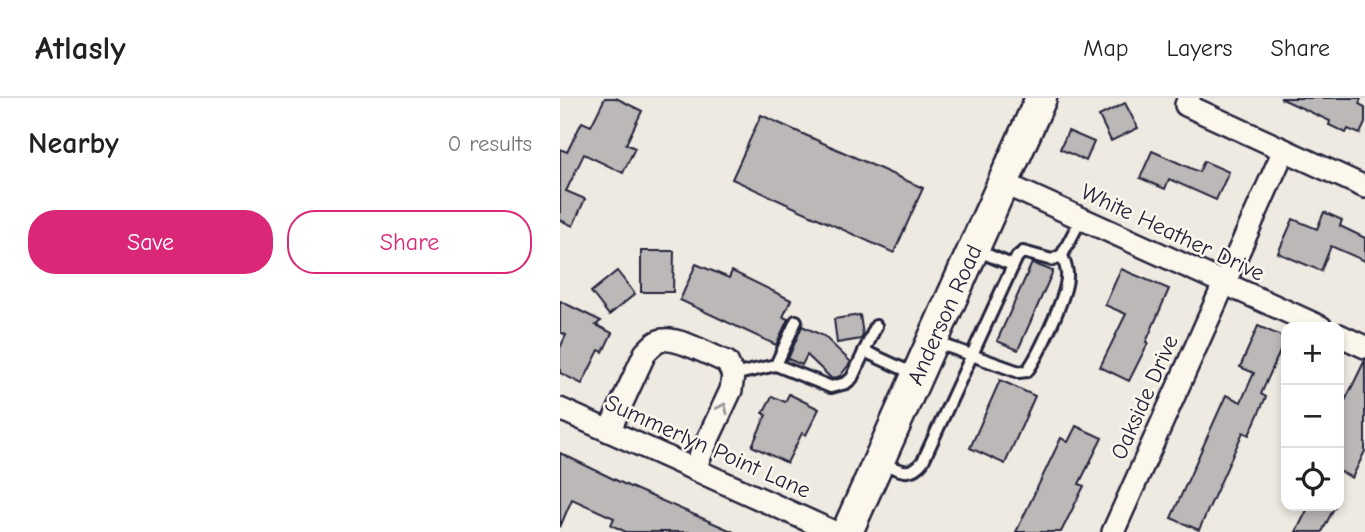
<!DOCTYPE html>
<html lang="en">
<head>
<meta charset="utf-8">
<style>
  body { margin:0; font-family:"Comic Neue",sans-serif; background:#f2f2f2; color:#222 }
  .controls { position:absolute; right:21px; bottom:21px; display:grid; overflow:hidden; border-radius:14px; box-shadow:0 4px 10px #0003 }
  .controls button { width:63px; height:63px; display:grid; place-items:center; padding:0; border:0; border-bottom:2px solid #e0e0e0; background:#fff; color:#222; font:35px sans-serif }
  .list { margin:0; padding:0; list-style:none }
  h2 { display:flex; justify-content:space-between; align-items:center; height:91px; margin:0; padding:0 28px; font-size:30px }
  h2 small { font-size:23px; font-weight:400; color:#767676 }
  .actions { display:flex; gap:14px; padding:21px 28px }
  .actions a { flex:1; padding:16px 0; border:2px solid #db2777; border-radius:28px; text-align:center; font-size:24px; color:#db2777 }
  .actions .main { background:#db2777; color:#fff }
  .icon { flex:none; width:38px; height:38px; fill:none; stroke:currentColor; stroke-width:2; stroke-linecap:round; stroke-linejoin:round }
  .map { position:relative; flex:none; width:805px; height:434px; overflow:hidden }
  header { display:flex; align-items:center; gap:42px; box-sizing:border-box; height:98px; padding:0 35px; background:#fff; border-bottom:2px solid #e0e0e0 }
  header strong { font-size:33px }
  nav { display:flex; gap:38px; margin-inline-start:auto; font-size:24px }
  main { display:flex }
  aside { flex:1; background:#fff }
  .map>svg:first-child { display:block }
  .building { fill:#bcb8b8; stroke:#22223b; stroke-width:2 }
  .lines { fill:none; stroke-linecap:round; stroke-linejoin:round }
  .lane-casing { stroke:#22223b; stroke-width:16 }
  .street-casing { stroke:#22223b; stroke-width:26 }
  .secondary-casing { stroke:#22223b; stroke-width:35 }
  .lane { stroke:#fbf7ec; stroke-width:10 }
  .street { stroke:#fbf7ec; stroke-width:21 }
  .secondary { stroke:#fbf7ec; stroke-width:30 }
  .oneway { stroke:#99979c }
  .labels { text-anchor:middle; stroke-width:5; stroke-linejoin:round; paint-order:stroke }
  .street-label { font-size:23px; fill:#22223b; stroke:#fbf7ec }
</style>
</head>
<body>
<header>
<strong>Atlasly</strong>
<nav><a>Map</a><a>Layers</a><a>Share</a></nav>
</header>
<main>
<aside>
<h2>Nearby<small>0 results</small></h2>
<ul class="list">
</ul>
<div class="actions"><a class="main">Save</a><a>Share</a></div>
</aside>
<div class="map">
<svg width="805" height="434" viewBox="0 0 805 434">
  <rect width="100%" height="100%" fill="#eeeae2"/>
  <filter id="ink" filterUnits="userSpaceOnUse"><feTurbulence type="fractalNoise" baseFrequency=".0143" numOctaves="2"/><feDisplacementMap in="SourceGraphic" scale="14" xChannelSelector="R" yChannelSelector="G"/><feConvolveMatrix kernelMatrix="1 2 1 2 8 2 1 2 1" color-interpolation-filters="sRGB"/></filter>
  <g filter="url(#ink)">
    <g class="building">
      <polygon points="45,0 56,0 82,13 66,46 75,50 63,75 24,56 6,93 25,101 13,128 0,122 0,51 7,54 22,24 31,28"/>
      <polygon points="720,0 801,0 799,6 805,9 805,25 800,36 788,31 786,35 769,27 770,23"/>
      <polygon points="565,5 578,30 551,43 539,18"/>
      <polygon points="201,17 363,90 334,155 172,81"/>
      <polygon points="508,33 534,44 526,63 500,51"/>
      <polygon points="592,53 639,74 644,63 669,74 656,102 609,81 605,91 580,80"/>
      <polygon points="764,114 782,122 780,128 805,140 805,163 771,148 761,173 718,155 733,121 757,131"/>
      <polygon points="81,153 114,153 113,194 81,194"/>
      <polygon points="472,165 493,173 458,252 437,243"/>
      <polygon points="136,166 169,180 172,173 231,202 223,219 228,221 216,247 120,202"/>
      <polygon points="561,171 609,191 586,244 588,245 569,283 540,269 566,216 545,207"/>
      <polygon points="57,173 75,196 49,217 31,194"/>
      <polygon points="0,203 41,223 36,227 52,235 43,254 39,252 22,286 0,275 0,250 6,237 0,234"/>
      <polygon points="300,217 303,237 301,241 277,245 274,221"/>
      <polygon points="242,228 264,238 291,264 280,278 272,281 247,257 242,267 228,261"/>
      <polygon points="698,228 726,240 701,296 706,299 689,337 683,334 639,432 611,420 666,297 681,304 694,275 680,269"/>
      <polygon points="805,262 805,353 792,380 779,373 779,315"/>
      <polygon points="440,282 475,298 445,366 410,350"/>
      <polygon points="229,296 259,311 246,337 242,335 227,365 192,348 206,317 203,315 212,298 225,304"/>
      <polygon points="516,328 542,340 519,386 524,388 501,434 456,434 501,340 508,344"/>
      <polygon points="0,355 68,388 174,434 66,434 51,427 54,420 12,401 0,429"/>
      <polygon points="749,408 775,408 762,434 736,434"/>
    </g>
    <g class="lines">
      <defs>
        <g id="lane">
          <polyline points="416,152 452,167"/>
          <path d="M375,244L459,274L467,273C478,259 507,197 507,179C508,172 504,164 502,157"/>
          <polyline points="304,253 354,276"/>
          <polyline points="216,267 236,223"/>
          <polyline points="173,277 216,267 271,289 286,285 292,280 316,228"/>
          <path d="M320,364C338,371 349,381 363,363L457,159L463,154L492,162L502,157L521,121"/>
        </g>
        <g id="street">
          <polyline points="629,0 626,7 805,89"/>
          <polyline points="443,85 761,229"/>
          <polyline points="779,237 805,249"/>
          <polyline points="0,311 274,434"/>
          <path d="M49,333L85,255C90,250 95,243 103,242C118,239 152,258 167,264L173,277L171,292L134,371"/>
          <polyline points="553,434 724,52"/>
        </g>
        <g id="secondary">
          <path id="s1" d="M287,434L481,0"/>
        </g>
      </defs>
      <use href="#lane" class="lane-casing"/>
      <use href="#street" class="street-casing"/>
      <use href="#secondary" class="secondary-casing"/>
      <use href="#lane" class="lane"/>
      <use href="#street" class="street"/>
      <use href="#secondary" class="secondary"/>
    </g>
    <defs><path id="oneway-chevron" d="M-2-3.5L2.5 0L-2 3.5" fill="none" stroke-width="1.6" stroke-linecap="round" stroke-linejoin="round" transform="scale(1.75)"/></defs>
    <use class="oneway" href="#oneway-chevron" transform="translate(163 310) rotate(-65)"/>
  </g>
  <g class="labels">
    <g class="street-label">
      <text transform="translate(613 134) rotate(25)" y="8">White Heather Drive</text>
      <text dy="8" stroke="none"><textPath href="#s1" startOffset="238">Anderson Road</textPath></text>
      <text transform="translate(584 299) rotate(-66)" y="8">Oakside Drive</text>
      <text transform="translate(148 348) rotate(24)" y="8">Summerlyn Point Lane</text>
    </g>
  </g>
</svg>
<div class="controls">
<button>+</button>
<button>−</button>
<button><svg class="icon" aria-label="locate" viewBox="0 0 24 24"><circle cx="12" cy="12" r="6"/><path d="M12 2v4M12 18v4M2 12h4M18 12h4"/></svg></button>
</div>
</div>
</main>
</body>
</html>
